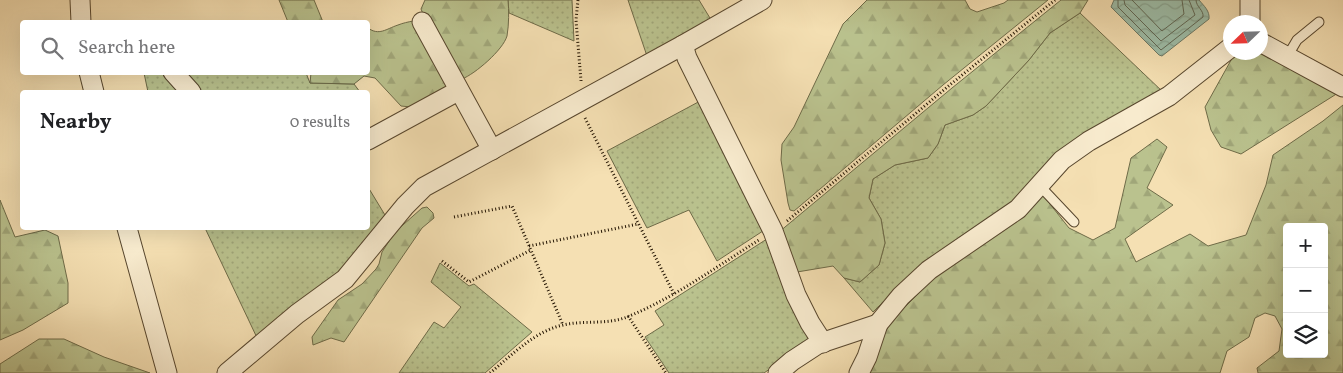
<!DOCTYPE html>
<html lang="en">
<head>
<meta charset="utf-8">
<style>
  body { margin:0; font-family:Vollkorn,serif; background:#f2f2f2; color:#202124 }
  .controls { position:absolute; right:15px; bottom:15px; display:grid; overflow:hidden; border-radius:5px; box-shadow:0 5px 20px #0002 }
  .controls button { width:45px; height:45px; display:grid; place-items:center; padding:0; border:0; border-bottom:1px solid #e0e0e0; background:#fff; color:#202124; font:25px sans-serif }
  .compass { position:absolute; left:1223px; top:15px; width:45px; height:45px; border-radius:50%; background:#fff; box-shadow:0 5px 20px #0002; rotate:247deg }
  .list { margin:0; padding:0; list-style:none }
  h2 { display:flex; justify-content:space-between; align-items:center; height:65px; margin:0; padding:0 20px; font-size:21px }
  h2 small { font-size:16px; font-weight:400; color:#757577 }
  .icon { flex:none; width:28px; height:28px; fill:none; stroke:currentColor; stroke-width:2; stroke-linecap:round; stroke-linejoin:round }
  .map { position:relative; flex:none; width:1343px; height:373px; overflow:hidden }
  .search { position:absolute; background:#fff; box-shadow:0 5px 20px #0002; left:20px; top:20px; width:350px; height:55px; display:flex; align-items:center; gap:12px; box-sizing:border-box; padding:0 18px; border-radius:5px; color:#757577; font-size:19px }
  .panel { position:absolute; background:#fff; box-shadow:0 5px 20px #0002; left:20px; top:90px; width:350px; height:140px; border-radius:5px }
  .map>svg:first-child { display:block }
  .grass { fill:url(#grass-dots); stroke:#6e6b48 }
  .forest { fill:url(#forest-firs); stroke:#6e6b48; fill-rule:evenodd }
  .water { fill:url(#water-waves); stroke:#6c7966 }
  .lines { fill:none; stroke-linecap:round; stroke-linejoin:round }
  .shore { stroke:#606855; stroke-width:1 }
  .service-casing { stroke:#58472e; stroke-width:11 }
  .minor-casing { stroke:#58472e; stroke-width:21 }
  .path { stroke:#231402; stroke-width:3; stroke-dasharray:1 2.5; stroke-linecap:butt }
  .service { stroke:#f8ebce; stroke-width:9 }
  .minor { stroke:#f8ebce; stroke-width:19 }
</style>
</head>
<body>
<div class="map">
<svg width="1343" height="373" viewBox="0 0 1343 373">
  <defs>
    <pattern id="grass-dots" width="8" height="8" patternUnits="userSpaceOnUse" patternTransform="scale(1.25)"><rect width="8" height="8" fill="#bac28e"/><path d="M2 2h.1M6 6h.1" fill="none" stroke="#a0a679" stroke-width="1.8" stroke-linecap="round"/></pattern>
    <pattern id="forest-firs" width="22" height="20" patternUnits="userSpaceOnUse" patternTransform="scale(1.25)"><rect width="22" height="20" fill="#bac28e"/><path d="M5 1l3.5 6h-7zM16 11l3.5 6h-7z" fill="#a0a679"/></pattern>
    <pattern id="water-waves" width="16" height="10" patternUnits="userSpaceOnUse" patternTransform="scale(1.25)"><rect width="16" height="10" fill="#9dbda8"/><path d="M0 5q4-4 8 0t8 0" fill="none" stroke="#87a28f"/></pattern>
  </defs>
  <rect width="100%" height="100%" fill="#f5e0b3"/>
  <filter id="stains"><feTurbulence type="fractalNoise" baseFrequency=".004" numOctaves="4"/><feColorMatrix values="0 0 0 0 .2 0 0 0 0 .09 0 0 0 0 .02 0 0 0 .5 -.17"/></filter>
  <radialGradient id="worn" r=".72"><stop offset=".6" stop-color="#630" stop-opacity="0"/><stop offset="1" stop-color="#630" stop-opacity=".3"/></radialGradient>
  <g class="grass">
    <polygon points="508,0 572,0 574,41 509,13"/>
    <polygon points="628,0 699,0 713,23 648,59"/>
    <polygon points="1080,13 1163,92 897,288 873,312 844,278 860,282 879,265 885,243 881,219 869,198 873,179 895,165 928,158 938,144 945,125 973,115 986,106 1029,60 1050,33"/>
    <polygon points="144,73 169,73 186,92 148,92"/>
    <polygon points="175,73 306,73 310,83 354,84 360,92 193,92"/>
    <polygon points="702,100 766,229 717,261 689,210 647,228 607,151"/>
    <polygon points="368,187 388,220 347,273 259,342 205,228 368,228"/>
    <polygon points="770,237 815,337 764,373 669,373 645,337 664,325 655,311"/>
    <polygon points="440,263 469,286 474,284 532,332 485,373 399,373 434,322 444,328 461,307 431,282"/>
  </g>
  <g class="forest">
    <polygon points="279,0 314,0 323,22 288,22"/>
    <path d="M425,0H508C509,11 509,24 507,36C503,50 475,74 462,79L426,21L421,9Z"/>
    <polygon points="867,0 965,0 970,9 977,12 1004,3 1008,0 1048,0 943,85 794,211 790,210 788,203 781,160 782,144 794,127 843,24"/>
    <polygon points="1061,0 1088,0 1080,13 1050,33 1029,60 986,106 973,115 945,125 938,144 928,158 895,165 873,179 869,198 881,219 885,243 879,265 860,282 844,278 833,266 791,273 779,232 952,88"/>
    <path d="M413,21L451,86L411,107L401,106L375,78L364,76L354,84L310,83L311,73L368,72V28C379,36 386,29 398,25C403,23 408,22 413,21Z"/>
    <polygon points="1260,52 1338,93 1241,154 1221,147 1211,130 1205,107 1235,53"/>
    <path d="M1343,105V373H1258L1257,368L1279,351L1282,329L1275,316L1265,313L1255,318L1249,337L1227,351L1220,373H864L891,321L943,269L1042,194L1069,228L1093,240L1115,228L1131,158L1157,139L1167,147L1147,188L1173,205L1125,239L1136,262L1190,234L1208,246L1246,235L1266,185L1273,155L1323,121ZM1287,227H1324V354H1287Z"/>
    <polygon points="0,200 15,237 45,230 58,236 68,283 68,303 23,330 0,340"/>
    <polygon points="427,207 433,213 434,218 422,228 344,342 331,338 313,345 312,337 338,300 362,284 376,269 379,264 382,252 395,232 422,208"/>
    <polygon points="39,339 64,339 104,357 150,373 0,373 0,364"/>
  </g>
  <path class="water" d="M1114,0H1199C1204,6 1210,11 1209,19L1162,56L1159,55L1111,7Z"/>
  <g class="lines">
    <g class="shore">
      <path d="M1118,0V7L1161,50L1203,17C1204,10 1196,7 1196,0"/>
      <polyline points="1124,0 1125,5 1161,41 1195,15 1189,0"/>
      <polyline points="1132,0 1162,31 1184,14 1182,0"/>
    </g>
    <defs>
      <g id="service">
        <polyline points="1287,57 1297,40 1319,22"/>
        <polyline points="1039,185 1074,222"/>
      </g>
      <g id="minor">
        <polyline points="80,0 81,22"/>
        <polyline points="422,22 492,150"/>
        <polyline points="1250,22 1250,0"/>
        <polyline points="1260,42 1343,87"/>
        <polyline points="683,45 687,58 773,231 796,295 810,323 823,343"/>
        <polyline points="89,72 94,92"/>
        <polyline points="173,72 191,92"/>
        <polyline points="368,140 458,91"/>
        <polyline points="127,228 167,373"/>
        <polyline points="227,373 297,314 345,279 405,206 424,187 683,45 762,0"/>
        <polyline points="778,373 792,361 818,344 878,324"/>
        <polyline points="859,373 867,357 878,324 901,296 929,270 1018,209 1062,160 1089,141 1169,96 1230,48"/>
      </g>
    </defs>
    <use href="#service" class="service-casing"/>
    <use href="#minor" class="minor-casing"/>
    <g class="path">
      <polyline points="578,0 576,20 581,81"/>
      <polyline points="585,118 674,294"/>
      <polyline points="454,217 512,206 563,325"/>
      <polyline points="787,221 951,84 1055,0"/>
      <polyline points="529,246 638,224"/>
      <polyline points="442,261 469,282 531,250"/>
      <polyline points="628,316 666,373"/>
      <path d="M490,373C512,355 535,331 563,325C584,320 607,325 627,317C674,298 716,267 759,240"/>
    </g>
    <use href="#service" class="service"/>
    <use href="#minor" class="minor"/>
  </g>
  <rect width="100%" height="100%" filter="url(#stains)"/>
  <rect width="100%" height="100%" fill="url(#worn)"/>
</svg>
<div class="controls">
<button>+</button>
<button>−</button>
<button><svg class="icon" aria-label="layers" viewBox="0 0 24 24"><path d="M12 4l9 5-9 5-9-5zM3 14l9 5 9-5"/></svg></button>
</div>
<svg class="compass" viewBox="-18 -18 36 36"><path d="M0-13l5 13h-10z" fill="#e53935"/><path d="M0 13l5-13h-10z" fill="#757577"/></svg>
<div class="search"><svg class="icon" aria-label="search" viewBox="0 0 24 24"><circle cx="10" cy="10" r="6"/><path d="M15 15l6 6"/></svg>Search here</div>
<section class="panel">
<h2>Nearby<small>0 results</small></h2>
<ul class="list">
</ul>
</section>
</div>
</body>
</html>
